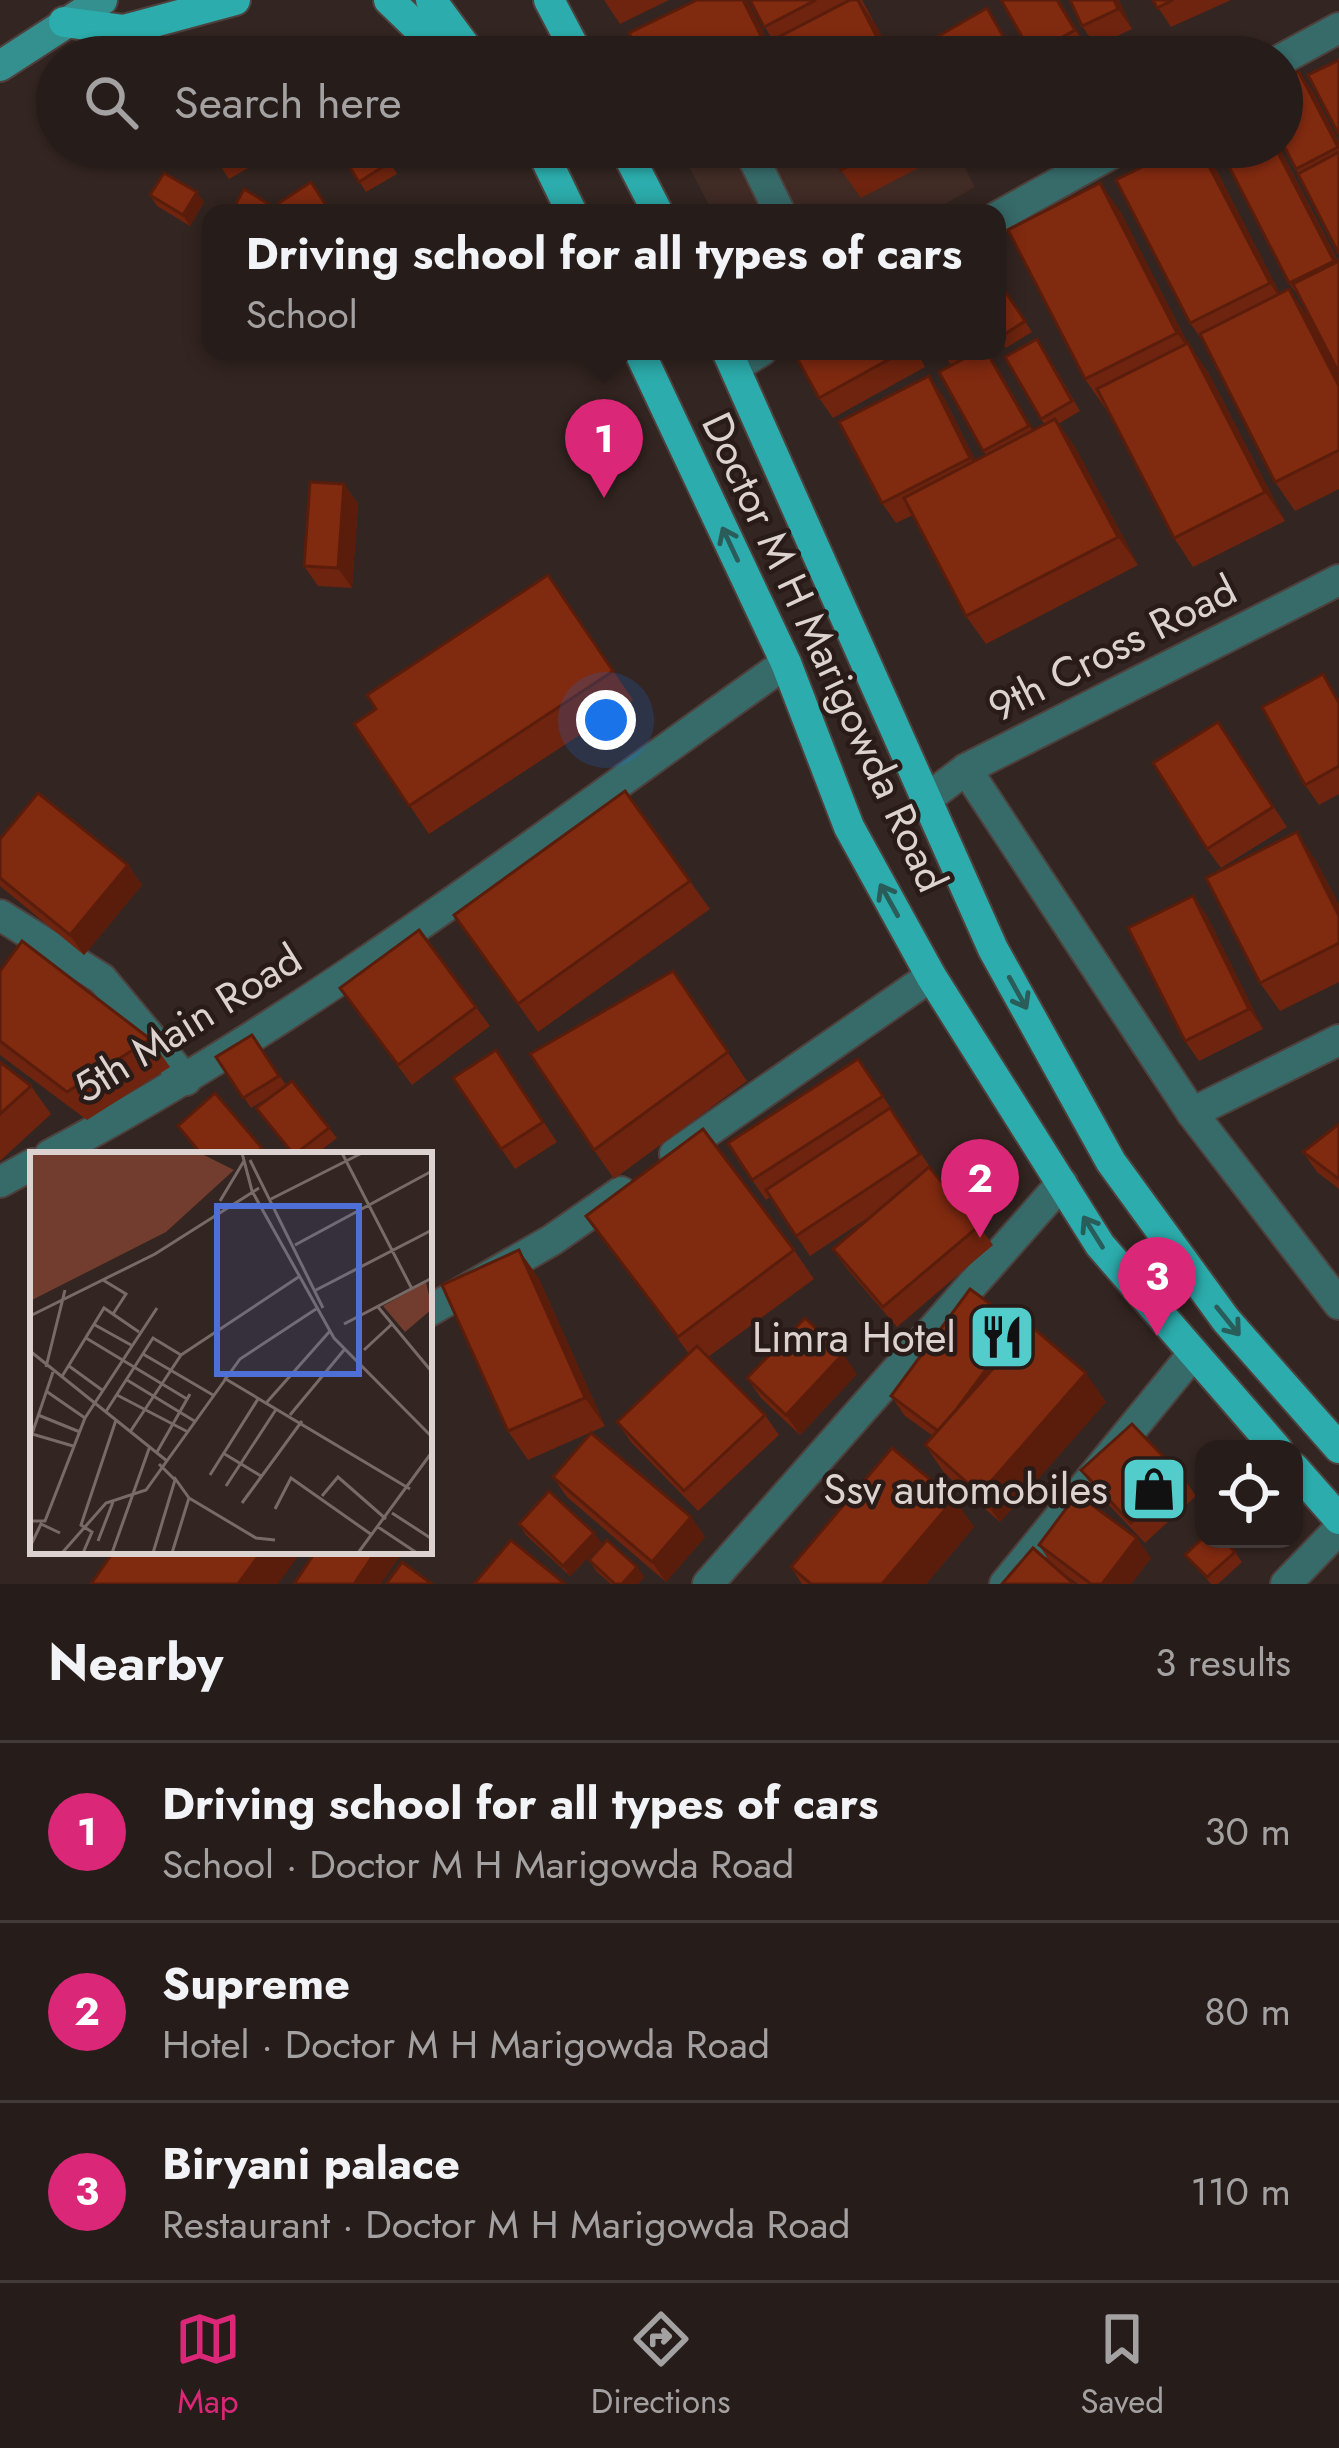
<!DOCTYPE html>
<html lang="en">
<head>
<meta charset="utf-8">
<style>
  body { margin:0; font-family:Jost,sans-serif; background:#322926; color:#f1f3f6 }
  .controls { position:absolute; right:36px; bottom:36px; display:grid; overflow:hidden; border-radius:24px; box-shadow:0 3px 9px #0004 }
  .controls button { width:108px; height:108px; display:grid; place-items:center; padding:0; border:0; border-bottom:3px solid #423a38; background:#261c19; color:#f1f3f6; font:60px sans-serif }
  .you { position:absolute; left:606px; top:720px; width:42px; height:42px; margin:-30px; border:9px solid #fff; border-radius:50%; background:#1a73e8; box-shadow:0 0 0 18px #1a73e833 }
  .badge { display:grid; place-items:center; width:78px; height:78px; border-radius:50%; background:#db2777; color:#fff; font-size:39px; font-weight:700 }
  .pin { position:absolute; translate:-50% -99px; filter:drop-shadow(0 3px 6px #0008) }
  .pin::after { content:''; position:absolute; top:63px; width:42px; height:36px; background:inherit; clip-path:polygon(0 0,100% 0,50% 100%) }
  .popup { position:absolute; left:202px; top:204px; width:804px; height:156px; box-sizing:border-box; display:grid; place-content:center; border-radius:24px; background:#261c19; filter:drop-shadow(0 3px 9px #0005); font-size:39px; white-space:nowrap; color:#a4a1a2 }
  .popup b { font-size:45px; color:#f1f3f6 }
  .popup::after { content:''; position:absolute; left:50%; top:100%; margin-left:-24px; border:24px solid transparent; border-top-color:#261c19 }
  .list { margin:0; padding:0; list-style:none }
  h2 { display:flex; justify-content:space-between; align-items:center; height:156px; margin:0; padding:0 48px; font-size:51px }
  h2 small { font-size:39px; font-weight:400; color:#a4a1a2 }
  .list li { display:grid; grid-template-columns:78px 1fr auto; gap:36px; align-items:center; box-sizing:border-box; height:180px; padding:0 48px; border-top:3px solid #423a38 }
  .list b { display:block; font-size:45px; white-space:nowrap }
  .list p { margin:0; font-size:39px; white-space:nowrap; color:#a4a1a2 }
  .list em { font-size:39px; font-style:normal; color:#a4a1a2 }
  .icon { flex:none; width:66px; height:66px; fill:none; stroke:currentColor; stroke-width:2; stroke-linecap:round; stroke-linejoin:round }
  .map { position:relative; flex:none; width:1339px; height:1584px; overflow:hidden }
  .search { position:absolute; background:#261c19; box-shadow:0 3px 9px #0004; left:36px; right:36px; top:36px; height:132px; display:flex; align-items:center; gap:30px; box-sizing:border-box; padding:0 42px; border-radius:66px; color:#a4a1a2; font-size:45px }
  .sheet { height:696px; background:#261c19 }
  nav { display:flex; justify-content:space-around; align-items:center; box-sizing:border-box; height:168px; border-top:3px solid #423a38; background:#261c19; font-size:33px; color:#a4a1a2 }
  nav a { display:grid; justify-items:center; gap:6px }
  nav .on { color:#db2777 }
  .map>svg:first-child { display:block }
  .built { fill:#402b25 }
  .lines { fill:none; stroke-linecap:round; stroke-linejoin:round }
  .lane-casing { stroke:#4e413d; stroke-width:34 }
  .street-casing { stroke:#4e413d; stroke-width:34 }
  .secondary-casing { stroke:#4e413d; stroke-width:34 }
  .primary-casing { stroke:#4e413d; stroke-width:34 }
  .lane { stroke:#366b6a; stroke-width:30 }
  .street { stroke:#366b6a; stroke-width:30 }
  .secondary { stroke:#34908f; stroke-width:30 }
  .primary { stroke:#2cacac; stroke-width:30 }
  .wall { fill:#6e240e }
  .shaded-wall { fill:#5a1d0b }
  .building { fill:#802a10; stroke:#5a1d0b; stroke-width:3 }
  .oneway { stroke:#2a5c5a }
  .labels { text-anchor:middle; stroke-width:9; stroke-linejoin:round; paint-order:stroke }
  .street-label { font-size:42px; fill:#dcd2cf; stroke:#291b17 }
  .poi-label { font-size:42px; fill:#dcd2cf; stroke:#291b17; text-anchor:end }
  .inset-road { fill:none; stroke:#776a67; stroke-width:3 }
  .view { fill:#4d6fd6; fill-opacity:0.15; stroke:#4d6fd6; stroke-width:6 }
  .inset-edge { fill:none; stroke:#dcd2cf; stroke-width:6 }
</style>
</head>
<body>
<div class="map">
<svg width="1339" height="1584" viewBox="0 0 1339 1584">
  <rect width="100%" height="100%" fill="#332521"/>
  <polygon class="built" points="679,147 954,147 975,187 929,213 713,213"/>
  <g class="lines">
    <defs>
      <g id="lane">
        <polyline points="748,147 780,213"/>
        <polyline points="966,769 1192,1113 1339,1304"/>
        <polyline points="1286,1584 1339,1529"/>
      </g>
      <g id="street">
        <polyline points="1282,59 1339,28"/>
        <polyline points="997,217 1123,147"/>
        <polyline points="735,367 761,351"/>
        <polyline points="928,798 966,769 1339,580"/>
        <polyline points="0,915 102,979 186,1080"/>
        <polyline points="1192,1113 1339,1040"/>
        <polyline points="675,1154 931,976"/>
        <path d="M50,1155C310,1017 546,833 786,663"/>
        <polyline points="0,1182 33,1164"/>
        <polyline points="429,1311 552,1240 621,1192"/>
        <polyline points="708,1584 1062,1183"/>
        <polyline points="1005,1584 1193,1354"/>
      </g>
      <polyline id="secondary" points="0,66 102,0"/>
      <g id="primary">
        <polyline points="389,0 448,57"/>
        <polyline points="431,0 473,57"/>
        <polyline points="549,0 579,57"/>
        <polyline points="64,22 124,30 235,0"/>
        <polyline points="540,147 572,213"/>
        <polyline points="624,147 658,213"/>
        <polyline points="639,351 786,663 849,827 931,976 1100,1245 1277,1449"/>
        <polyline points="727,351 993,949 1111,1162 1226,1320 1339,1448"/>
        <polyline points="1294,1468 1339,1519"/>
      </g>
    </defs>
    <use href="#lane" class="lane-casing"/>
    <use href="#street" class="street-casing"/>
    <use href="#secondary" class="secondary-casing"/>
    <use href="#primary" class="primary-casing"/>
    <use href="#lane" class="lane"/>
    <use href="#street" class="street"/>
    <use href="#secondary" class="secondary"/>
    <use href="#primary" class="primary"/>
  </g>
  <g class="wall">
    <polygon points="604,0 669,0 620,24"/>
    <polygon points="747,0 776,57 641,57"/>
    <polygon points="750,0 862,0 893,57 782,57"/>
    <polygon points="1001,0 1059,0 1089,50 1076,57 1034,57"/>
    <polygon points="1070,0 1119,0 1132,29 1096,46 1082,26"/>
    <polygon points="1153,0 1231,0 1171,27"/>
    <polygon points="1299,72 1313,92 1339,142 1339,254 1296,169"/>
    <polygon points="208,147 273,147 276,152 229,179"/>
    <polygon points="337,147 380,147 397,174 366,192"/>
    <polygon points="829,147 939,147 943,155 861,198 841,170"/>
    <polygon points="1199,147 1216,169 1280,294 1309,318 1339,376 1339,489 1295,511 1275,482 1206,346 1190,323"/>
    <polygon points="1219,147 1279,147 1338,261 1303,303 1289,283"/>
    <polygon points="150,195 204,202 190,226 157,206"/>
    <polygon points="1120,211 1188,344 1208,372 1285,521 1193,567 1174,538 1106,407 1105,408 1085,379"/>
    <polygon points="997,279 1032,332 1006,348 997,336"/>
    <polygon points="1044,349 1080,411 1058,424 1075,447 1138,565 986,644 966,616 913,515 896,523 882,503 943,396 975,460 986,455 939,372 951,365 942,351 993,351 994,354 990,356 1033,430 1044,424 1005,357"/>
    <polygon points="793,351 917,351 925,367 833,418 819,398"/>
    <polygon points="344,484 358,504 352,588 318,586 304,566"/>
    <polygon points="548,575 633,700 429,834 354,724 376,709"/>
    <polygon points="1339,697 1339,794 1319,805 1305,785"/>
    <polygon points="1218,722 1287,827 1221,868 1207,849"/>
    <polygon points="625,791 710,909 538,1032 454,916"/>
    <polygon points="0,839 128,865 142,885 84,955 0,886"/>
    <polygon points="1316,861 1339,905 1339,982 1280,1011 1260,983"/>
    <polygon points="1193,896 1207,916 1263,1029 1199,1061 1185,1041"/>
    <polygon points="419,930 490,1026 412,1085 340,988"/>
    <polygon points="0,971 150,1039 170,1067 87,1120 0,1055"/>
    <polygon points="673,971 747,1081 614,1179 594,1150"/>
    <polygon points="252,1035 286,1085 329,1128 337,1138 315,1155 291,1155 280,1090 251,1108 216,1057"/>
    <polygon points="496,1050 557,1142 515,1169 453,1078"/>
    <polygon points="858,1059 930,1167 979,1226 993,1245 897,1327 847,1269 833,1249 875,1213 810,1256 770,1197 766,1200 752,1180"/>
    <polygon points="0,1062 31,1086 51,1114 0,1161"/>
    <polygon points="1339,1124 1339,1189 1317,1172 1303,1152"/>
    <polygon points="178,1126 262,1148 267,1155 199,1155"/>
    <polygon points="586,1216 794,1250 814,1279 708,1357 765,1415 779,1435 698,1511 631,1442 617,1422 689,1354"/>
    <polygon points="519,1250 539,1279 605,1426 528,1460 508,1431"/>
    <polygon points="1019,1325 1024,1333 1106,1402 1000,1522 945,1474 925,1445 933,1436 905,1416 891,1396"/>
    <polygon points="857,1374 800,1435 761,1398 747,1378"/>
    <polygon points="1081,1470 1182,1476 1196,1496 1145,1543 1095,1490"/>
    <polygon points="553,1477 691,1517 705,1537 666,1582 567,1497"/>
    <polygon points="954,1499 974,1527 926,1584 802,1584 791,1567"/>
    <polygon points="519,1524 602,1543 570,1576 526,1535"/>
    <polygon points="1039,1545 1151,1558 1131,1584 1078,1584 1052,1565"/>
    <polygon points="1235,1552 1242,1562 1218,1584 1211,1584 1185,1555"/>
    <polygon points="589,1560 637,1567 644,1577 638,1584 611,1584 596,1571"/>
  </g>
  <g class="shaded-wall">
    <polygon points="743,0 747,0 776,57 766,46"/>
    <polygon points="858,0 876,25 893,57 887,57"/>
    <polygon points="1057,0 1059,0 1089,50 1075,30"/>
    <polygon points="1114,0 1119,0 1132,29 1118,9"/>
    <polygon points="1299,72 1313,92 1339,142 1339,149"/>
    <polygon points="1199,147 1216,169 1289,312 1270,283"/>
    <polygon points="1275,147 1279,147 1339,264 1339,268"/>
    <polygon points="1100,183 1120,211 1197,361 1177,333"/>
    <polygon points="197,192 204,202 190,226 183,215"/>
    <polygon points="1289,289 1309,318 1339,376 1339,386"/>
    <polygon points="1188,343 1208,372 1285,521 1265,492"/>
    <polygon points="986,351 998,368 1043,446 1029,426"/>
    <polygon points="929,376 943,396 984,478 970,458"/>
    <polygon points="1055,419 1075,447 1138,565 1118,537"/>
    <polygon points="344,484 358,504 352,588 338,568"/>
    <polygon points="1297,832 1316,861 1339,905 1339,916"/>
    <polygon points="128,865 142,885 84,955 70,935"/>
    <polygon points="1193,896 1207,916 1263,1029 1249,1009"/>
    <polygon points="519,1250 539,1279 605,1426 585,1398"/>
    <polygon points="1019,1325 1033,1345 940,1432"/>
    <polygon points="843,1354 857,1374 800,1435 786,1415"/>
    <polygon points="1086,1373 1106,1402 1000,1522 980,1494"/>
    <polygon points="954,1499 974,1527 926,1584 882,1584"/>
    <polygon points="691,1517 705,1537 666,1582 652,1562"/>
    <polygon points="594,1533 602,1543 570,1576 563,1566"/>
    <polygon points="1137,1538 1151,1558 1131,1584 1102,1584"/>
    <polygon points="262,1551 302,1551 278,1584 238,1584"/>
    <polygon points="376,1551 401,1551 402,1553 381,1584 354,1584"/>
    <polygon points="637,1567 644,1577 638,1584 622,1584"/>
  </g>
  <g class="building">
    <polygon points="697,0 743,0 766,46 744,57 641,57 629,33"/>
    <polygon points="750,0 816,0 764,27"/>
    <polygon points="850,0 858,0 887,57 782,57 773,40"/>
    <polygon points="1001,0 1057,0 1075,30 1032,54"/>
    <polygon points="1070,0 1114,0 1118,9 1082,26"/>
    <polygon points="1153,0 1173,0 1157,8"/>
    <polygon points="987,8 1015,57 914,57 911,52"/>
    <polygon points="1339,60 1339,135 1308,75"/>
    <polygon points="1299,72 1338,147 1296,169 1282,142 1282,81"/>
    <polygon points="208,147 236,147 215,159"/>
    <polygon points="337,147 379,147 389,163 359,182"/>
    <polygon points="829,147 884,147 841,170"/>
    <polygon points="1182,147 1199,147 1270,283 1190,323 1116,180"/>
    <polygon points="1219,147 1275,147 1334,261 1289,283"/>
    <polygon points="1339,152 1339,254 1298,174"/>
    <polygon points="164,173 197,192 183,215 150,195"/>
    <polygon points="311,182 331,213 285,213 279,203"/>
    <polygon points="1100,183 1177,333 1085,379 1008,230"/>
    <polygon points="244,189 277,209 275,213 231,213"/>
    <polygon points="1339,261 1339,373 1293,284"/>
    <polygon points="997,279 1025,321 999,338 997,336"/>
    <polygon points="1289,289 1339,386 1339,450 1275,482 1200,334"/>
    <polygon points="1037,339 1072,401 1041,419 1005,357"/>
    <polygon points="1188,343 1265,492 1174,538 1097,389"/>
    <polygon points="793,351 904,351 819,398"/>
    <polygon points="978,351 986,351 1029,426 983,451 939,372"/>
    <polygon points="929,376 970,458 882,503 839,422"/>
    <polygon points="1055,419 1118,537 966,616 904,498"/>
    <polygon points="310,482 344,484 338,568 304,566"/>
    <polygon points="548,575 613,671 409,806 354,724 376,709 367,695"/>
    <polygon points="1323,674 1339,703 1339,766 1305,785 1262,707"/>
    <polygon points="1218,722 1273,807 1207,849 1153,763"/>
    <polygon points="625,791 690,881 518,1004 454,915"/>
    <polygon points="38,793 128,865 70,935 0,878 0,839"/>
    <polygon points="1297,832 1339,916 1339,943 1260,983 1206,878"/>
    <polygon points="1193,896 1249,1009 1185,1041 1128,928"/>
    <polygon points="419,930 476,1007 398,1065 340,988"/>
    <polygon points="22,941 150,1039 67,1092 0,1041 0,971"/>
    <polygon points="673,971 728,1052 594,1150 530,1054"/>
    <polygon points="252,1035 279,1076 243,1098 216,1057"/>
    <polygon points="496,1050 543,1122 501,1149 453,1078"/>
    <polygon points="858,1059 883,1096 752,1180 728,1143"/>
    <polygon points="0,1062 31,1086 0,1114"/>
    <polygon points="292,1081 329,1128 294,1155 256,1108"/>
    <polygon points="215,1093 262,1148 254,1155 202,1155 178,1126"/>
    <polygon points="890,1108 920,1154 796,1236 766,1190"/>
    <polygon points="1339,1124 1339,1179 1303,1152"/>
    <polygon points="703,1129 794,1250 678,1337 586,1216"/>
    <polygon points="929,1167 979,1226 883,1307 833,1249"/>
    <polygon points="519,1250 585,1398 508,1431 442,1285"/>
    <polygon points="970,1289 1019,1325 956,1410 938,1431 891,1396"/>
    <polygon points="805,1318 843,1354 786,1415 747,1378"/>
    <polygon points="1031,1326 1086,1373 980,1494 925,1445"/>
    <polygon points="697,1346 765,1415 684,1491 617,1422"/>
    <polygon points="1132,1424 1182,1476 1131,1523 1081,1470"/>
    <polygon points="591,1433 691,1517 652,1562 553,1477"/>
    <polygon points="892,1448 954,1499 882,1584 811,1584 791,1567"/>
    <polygon points="549,1491 594,1533 563,1566 519,1524"/>
    <polygon points="1077,1494 1137,1538 1102,1584 1091,1584 1039,1545"/>
    <polygon points="1204,1537 1204,1539 1222,1539 1235,1552 1207,1577 1185,1555"/>
    <polygon points="511,1540 565,1584 474,1584"/>
    <polygon points="607,1540 637,1567 622,1584 615,1584 589,1560"/>
    <polygon points="1033,1548 1074,1584 1002,1584"/>
    <polygon points="114,1551 262,1551 238,1584 91,1584"/>
    <polygon points="316,1551 376,1551 354,1584 294,1584"/>
    <polygon points="402,1562 432,1584 386,1584"/>
  </g>
  <defs><path id="oneway-shaft" d="M-6 0H5M1.5-3L5.5 0L1.5 3" fill="none" stroke-width="1.6" stroke-linecap="round" stroke-linejoin="round" transform="scale(3)"/></defs>
  <g class="oneway">
    <use href="#oneway-shaft" transform="translate(730 544) rotate(-115)"/>
    <use href="#oneway-shaft" transform="translate(889 900) rotate(-119)"/>
    <use href="#oneway-shaft" transform="translate(1018 993) rotate(61)"/>
    <use href="#oneway-shaft" transform="translate(1093 1232) rotate(-122)"/>
    <use href="#oneway-shaft" transform="translate(1228 1321) rotate(51)"/>
  </g>
  <defs>
    <symbol id="restaurant-square" viewBox="-11 -11 22 22"><rect x="-9" y="-9" width="18" height="18" rx="4" fill="#52cdcc" stroke="#291b17"/><path d="M-5-6h1v4h1v-4h1v4h1v-4h1v5L-1.5 .5V6h-2V.5L-5-1ZM5-6V6H3V1.5H1.5Q1.5-4 5-6Z" fill="#111"/></symbol>
    <symbol id="shop-square" viewBox="-11 -11 22 22"><rect x="-9" y="-9" width="18" height="18" rx="4" fill="#52cdcc" stroke="#291b17"/><path d="M-5-2.5h2.3a2.7 3.5 0 0 1 5.4 0H5L5.5 6h-11ZM-1.5-2.5h3a1.5 2.3 0 0 0-3 0Z" fill="#111"/></symbol>
  </defs>
  <g fill-rule="evenodd">
    <use href="#restaurant-square" x="964" y="1299" width="76" height="76"/>
    <use href="#shop-square" x="1116" y="1451" width="76" height="76"/>
  </g>
  <g class="labels">
    <g class="street-label">
      <text transform="translate(1112 648) rotate(-27)" y="15">9th Cross Road</text>
      <text transform="translate(825 652) rotate(65)" y="15">Doctor M H Marigowda Road</text>
      <text transform="translate(187 1023) rotate(-32)" y="15">5th Main Road</text>
    </g>
    <g class="poi-label">
      <text x="956" y="1352">Limra Hotel</text>
      <text x="1108" y="1504">Ssv automobiles</text>
    </g>
  </g>
  <g transform="translate(30 1152)">
    <rect width="402" height="402" fill="#332521"/>
    <path d="M0,1H170L204,18L136,80L0,149ZM396,130L402,157L375,180L353,154Z" fill="#723d2f"/>
    <path class="inset-road" d="M212,1L222,39L304,186L402,285M312,1L382,137M220,8L293,156M241,47L332,1M190,49L214,9M265,93L402,19M73,128L96,142L83,162M286,138L402,78M348,155L402,220M0,164L125,102L229,36M314,172L402,126M65,173L101,193M56,186L157,247M334,198L362,172M0,199L137,309M113,202L183,243M39,214L72,238M16,215L35,138M23,220L2,282L43,294M31,226L74,156L109,180M194,226L380,337M97,228L166,270M16,239L55,266M87,243L158,280M237,250L300,179M75,261L123,186L151,203L270,124M8,263L50,280M260,263L314,198M100,280L151,203M127,300L160,242M193,301L231,324M180,323L228,247M196,334L247,256M292,344L308,325L356,367M159,346L226,386L245,388M212,351L272,269M245,357L261,326L342,383M362,361L402,387M0,369H15L55,266L127,156M348,375L387,401M68,389L83,350M0,395L11,372L30,381M32,401L76,351L116,338L210,207L286,157M53,401L62,380L51,373L86,268M82,401L120,294M123,401L145,328L129,312M142,401L159,346L144,325M328,401L402,300"/>
    <path class="view" d="M187,54H329V222H187Z"/>
    <rect width="402" height="402" class="inset-edge"/>
  </g>
</svg>
<div class="controls">
<button><svg class="icon" aria-label="locate" viewBox="0 0 24 24"><circle cx="12" cy="12" r="6"/><path d="M12 2v4M12 18v4M2 12h4M18 12h4"/></svg></button>
</div>
<div class="you"></div>
<div class="pin badge" style="left:604px;top:498px">1</div>
<div class="popup"><b>Driving school for all types of cars</b>School</div>
<div class="pin badge" style="left:980px;top:1238px">2</div>
<div class="pin badge" style="left:1157px;top:1336px">3</div>
<div class="search"><svg class="icon" aria-label="search" viewBox="0 0 24 24"><circle cx="10" cy="10" r="6"/><path d="M15 15l6 6"/></svg>Search here</div>
</div>
<section class="sheet">
<h2>Nearby<small>3 results</small></h2>
<ul class="list">
<li><span class="badge">1</span><div><b>Driving school for all types of cars</b><p>School · Doctor M H Marigowda Road</p></div><em>30 m</em></li>
<li><span class="badge">2</span><div><b>Supreme</b><p>Hotel · Doctor M H Marigowda Road</p></div><em>80 m</em></li>
<li><span class="badge">3</span><div><b>Biryani palace</b><p>Restaurant · Doctor M H Marigowda Road</p></div><em>110 m</em></li>
</ul>
</section>
<nav>
<a class="on"><svg class="icon" aria-label="map" viewBox="0 0 24 24"><path d="M3 6l6-2 6 2 6-2v14l-6 2-6-2-6 2zM9 4v14M15 6v14"/></svg>Map</a>
<a><svg class="icon" aria-label="directions" viewBox="0 0 24 24"><path d="M12 3l9 9-9 9-9-9zM9 14v-3h6M13 9l2 2-2 2"/></svg>Directions</a>
<a><svg class="icon" aria-label="saved" viewBox="0 0 24 24"><path d="M7 4h10v16l-5-4-5 4z"/></svg>Saved</a>
</nav>
</body>
</html>
